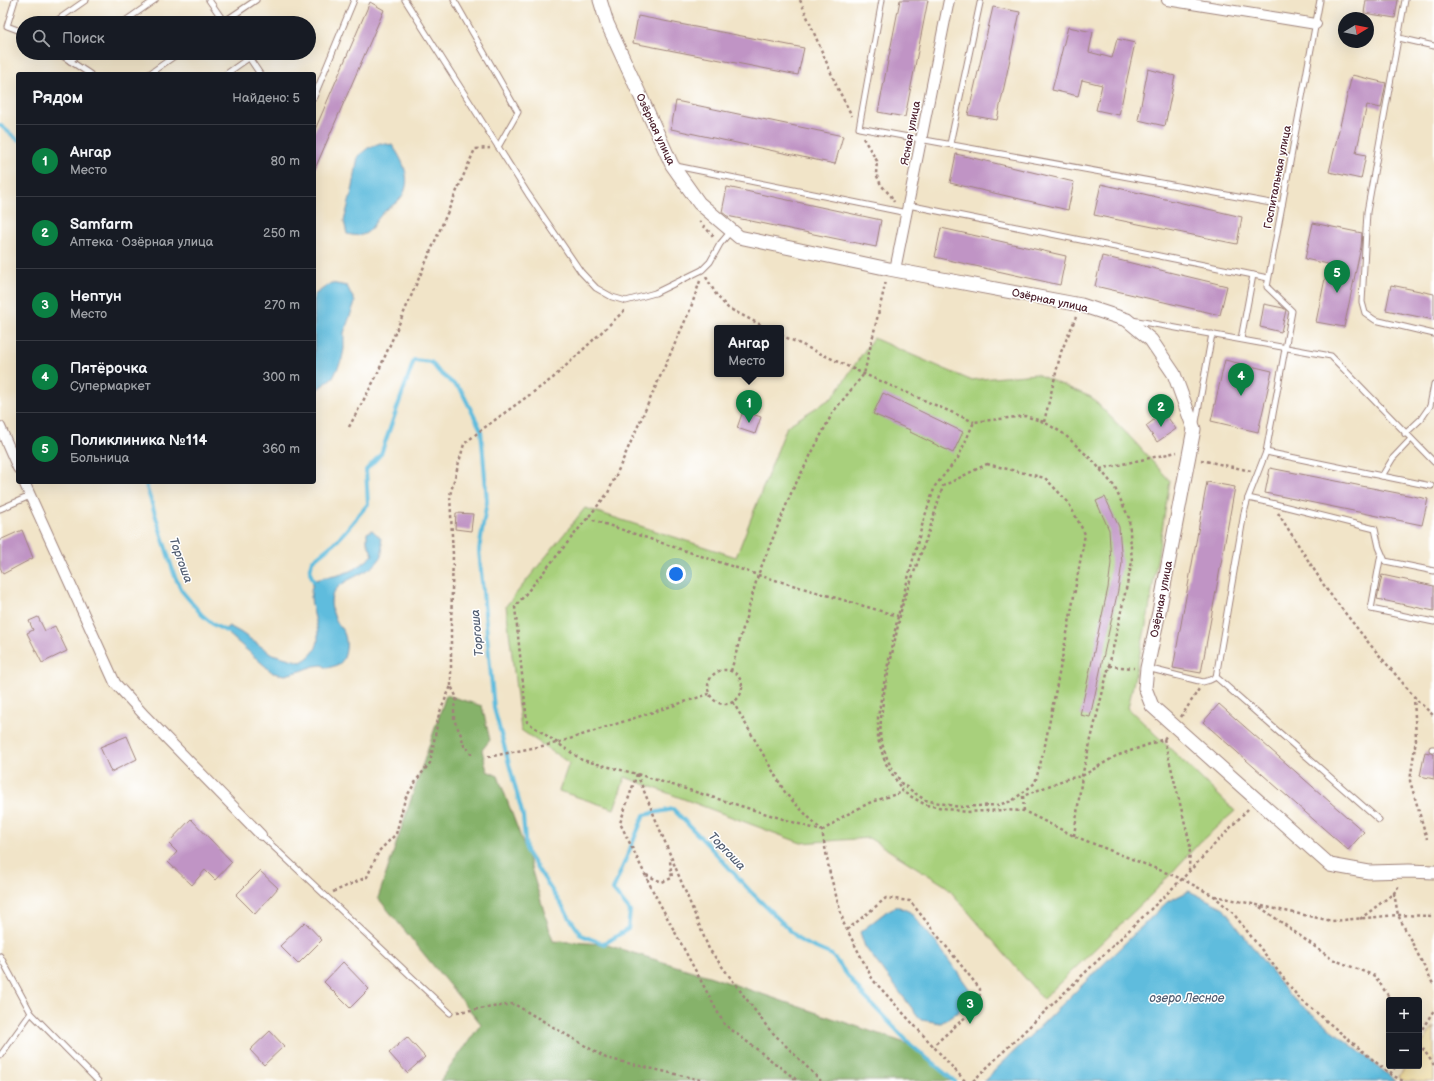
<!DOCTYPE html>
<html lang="ru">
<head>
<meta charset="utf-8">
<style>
  body { margin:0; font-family:"Balsamiq Sans",sans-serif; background:#242831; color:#f1f3f6 }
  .controls { position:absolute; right:12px; bottom:12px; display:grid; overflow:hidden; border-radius:4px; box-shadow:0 4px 16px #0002 }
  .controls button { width:36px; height:36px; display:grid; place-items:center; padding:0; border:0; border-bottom:1px solid #363941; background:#171b24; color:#f1f3f6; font:20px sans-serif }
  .compass { position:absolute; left:1338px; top:12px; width:36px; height:36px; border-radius:50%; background:#171b24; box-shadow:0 4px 16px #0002; rotate:80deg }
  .you { position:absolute; left:676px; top:574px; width:14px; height:14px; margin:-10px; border:3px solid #fff; border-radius:50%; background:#1a73e8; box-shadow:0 0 0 6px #1a73e833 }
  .badge { display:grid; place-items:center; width:26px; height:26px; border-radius:50%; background:#0b8043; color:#fff; font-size:13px; font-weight:700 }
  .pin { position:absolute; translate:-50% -33px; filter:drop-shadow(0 1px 2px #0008) }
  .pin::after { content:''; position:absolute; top:21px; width:14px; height:12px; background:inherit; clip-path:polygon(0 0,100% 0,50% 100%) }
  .popup { position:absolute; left:714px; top:325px; width:70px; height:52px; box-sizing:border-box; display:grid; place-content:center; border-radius:4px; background:#171b24; filter:drop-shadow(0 1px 3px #0005); font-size:13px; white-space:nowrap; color:#9ea1a6 }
  .popup b { font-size:15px; color:#f1f3f6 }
  .popup::after { content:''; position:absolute; left:50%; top:100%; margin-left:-8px; border:8px solid transparent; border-top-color:#171b24 }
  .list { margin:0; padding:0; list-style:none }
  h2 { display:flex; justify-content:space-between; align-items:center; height:52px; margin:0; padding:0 16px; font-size:17px }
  h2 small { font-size:13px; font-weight:400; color:#9ea1a6 }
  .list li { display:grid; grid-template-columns:26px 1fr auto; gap:12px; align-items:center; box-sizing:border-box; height:72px; padding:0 16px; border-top:1px solid #363941 }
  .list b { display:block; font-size:15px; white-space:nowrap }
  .list p { margin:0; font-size:13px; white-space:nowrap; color:#9ea1a6 }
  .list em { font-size:13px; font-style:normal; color:#9ea1a6 }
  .icon { flex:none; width:22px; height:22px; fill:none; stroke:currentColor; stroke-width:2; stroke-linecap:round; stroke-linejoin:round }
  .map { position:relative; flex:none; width:1434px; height:1081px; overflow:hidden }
  .search { position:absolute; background:#171b24; box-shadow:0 4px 16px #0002; left:16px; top:16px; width:300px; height:44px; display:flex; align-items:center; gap:10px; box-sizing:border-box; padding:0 14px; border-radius:22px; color:#9ea1a6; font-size:15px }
  .panel { position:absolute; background:#171b24; box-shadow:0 4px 16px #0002; left:16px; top:72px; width:300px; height:412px; border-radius:4px }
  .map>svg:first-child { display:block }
  .green { fill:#a8d07b; stroke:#797853 }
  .forest { fill:#86b26b; stroke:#68684b }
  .sand { fill:#eeda9e; stroke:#9c7c64 }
  .water { fill:#5fbcdd; stroke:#546e84 }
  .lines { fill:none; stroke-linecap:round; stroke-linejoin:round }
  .stream { stroke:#5fbcdd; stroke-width:4 }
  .building { fill:#c094c5 }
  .service-casing { stroke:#9e827a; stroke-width:7 }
  .minor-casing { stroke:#9e827a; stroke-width:12 }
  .tertiary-casing { stroke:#9e827a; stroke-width:15 }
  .path { stroke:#9e827a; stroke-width:2.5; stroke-dasharray:3 3; stroke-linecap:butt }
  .service { stroke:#fff; stroke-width:5 }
  .minor { stroke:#fff; stroke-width:10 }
  .tertiary { stroke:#fff; stroke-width:13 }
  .labels { text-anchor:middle; stroke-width:3; stroke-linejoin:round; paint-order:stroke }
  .street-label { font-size:11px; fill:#4a1f2b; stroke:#fff }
  .water-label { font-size:12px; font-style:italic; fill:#525e72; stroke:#fff }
</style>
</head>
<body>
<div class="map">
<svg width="1434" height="1081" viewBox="0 0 1434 1081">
  <rect width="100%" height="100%" fill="#fff"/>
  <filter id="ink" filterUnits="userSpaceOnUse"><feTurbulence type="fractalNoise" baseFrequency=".025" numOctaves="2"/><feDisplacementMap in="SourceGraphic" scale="8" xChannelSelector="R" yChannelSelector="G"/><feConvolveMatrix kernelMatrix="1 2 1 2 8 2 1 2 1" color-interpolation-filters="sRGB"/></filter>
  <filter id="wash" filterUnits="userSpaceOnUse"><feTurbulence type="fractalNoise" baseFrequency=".012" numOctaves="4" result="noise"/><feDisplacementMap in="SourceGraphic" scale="16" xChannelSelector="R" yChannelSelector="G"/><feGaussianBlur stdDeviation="0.9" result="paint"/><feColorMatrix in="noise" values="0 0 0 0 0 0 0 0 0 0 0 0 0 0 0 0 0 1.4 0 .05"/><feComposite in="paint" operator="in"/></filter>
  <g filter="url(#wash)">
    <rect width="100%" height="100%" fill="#f1e4c8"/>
    <polygon class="green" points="873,338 970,380 1036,374 1091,397 1133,440 1170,481 1148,616 1128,708 1235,811 1200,842 1155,891 1043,999 946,886 869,838 801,843 625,777 614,809 559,791 569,763 521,730 506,606 585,508 736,557 787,426 833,397"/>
    <polygon class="forest" points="446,695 482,706 490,740 482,750 487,771 498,776 526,851 553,941 604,944 712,977 911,1045 954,1081 440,1081 481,1024 378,898"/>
    <polygon class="sand" points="1434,1026 1434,1081 1404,1081 1399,1076 1406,1066 1419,1066 1419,1048"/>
    <g class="water">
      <path d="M380,143L392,145C403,160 414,182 400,199C395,205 387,208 383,213C369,227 371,240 347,234L344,221L353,187L358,156L368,148Z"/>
      <polygon points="331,283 347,286 355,302 344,333 344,349 342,359 334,376 318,389 314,390 314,295"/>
      <path d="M372,530C375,533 379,536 381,539C381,540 382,544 382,545C387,574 340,574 332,596C329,605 334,618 339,625C340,628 343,630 344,633C348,641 347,659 339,664C336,666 331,667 327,668L322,665L314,666L301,671L285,675L273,673L224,630L229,626L240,632L272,654L301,662C333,645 310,619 311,593C311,589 313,585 313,581C321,578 327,577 335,576C351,572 361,566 373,555L367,542V533Z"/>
      <polygon points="1189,891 1222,907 1290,996 1396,1081 984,1081 1167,902"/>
      <polygon points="897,906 910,912 937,944 973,994 958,1012 941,1023 921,1020 865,947 860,932 887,911"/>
    </g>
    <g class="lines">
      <g class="stream">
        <polyline points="0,125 18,140"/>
        <polyline points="145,482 174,574 181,590 202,615 214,625 228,632"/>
        <polyline points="315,584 310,573 312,561 337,541 368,504 366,470 381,454 414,360 431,362 439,372 461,390 481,430 487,501 479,550 494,708 523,816 526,851 581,935 604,944 628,929 630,911 613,890 644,815 673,809 708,845 752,893 802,942 832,955 861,993 911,1045 954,1081"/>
      </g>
    </g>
    <g id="blocks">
      <g class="building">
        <polygon points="900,0 928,0 905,117 878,112"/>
        <polygon points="1366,0 1398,0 1395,18 1364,13"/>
        <polygon points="370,2 384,10 314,171 314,132"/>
        <polygon points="993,7 1020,12 997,120 968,115"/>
        <polygon points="638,16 804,48 798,75 633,43"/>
        <polygon points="1068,27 1093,32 1089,52 1112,58 1117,39 1135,43 1119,115 1096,110 1102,85 1082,80 1078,96 1052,90"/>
        <polygon points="1148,69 1175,76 1165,126 1138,120"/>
        <polygon points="1352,75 1386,83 1381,108 1367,105 1356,153 1366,155 1361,179 1329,172"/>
        <polygon points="676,101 843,136 835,164 671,129"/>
        <polygon points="956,154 1074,182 1068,210 950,183"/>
        <polygon points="1101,184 1242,217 1237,244 1094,215"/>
        <polygon points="727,187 881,220 876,247 727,216 722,212"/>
        <polygon points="1313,223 1362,233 1361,247 1344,327 1316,322 1328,264 1305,259"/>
        <polygon points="941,228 1066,256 1060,285 935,257"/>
        <polygon points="1102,256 1227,286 1220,315 1095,286"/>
        <polygon points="1391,285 1434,294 1434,320 1386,310"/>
        <polygon points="1264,304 1283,308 1286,310 1281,332 1260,327"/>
        <polygon points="1225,360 1272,371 1258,432 1211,421"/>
        <polygon points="883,393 963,432 953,453 910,432 910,430 873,414"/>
        <polygon points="743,411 761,417 755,434 737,428"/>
        <polygon points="1164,412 1176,429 1157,442 1146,426"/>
        <polygon points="1270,468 1428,499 1422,525 1265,493"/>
        <polygon points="1207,482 1235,487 1201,673 1173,668"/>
        <polygon points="1105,497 1119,527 1122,563 1118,590 1090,717 1080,715 1108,588 1111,563 1109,530 1096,501"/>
        <polygon points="456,513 473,514 471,531 455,529"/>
        <polygon points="22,530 33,558 3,574 0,567 0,540"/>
        <polygon points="1382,575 1434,586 1434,611 1377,599"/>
        <polygon points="38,617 45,631 55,626 67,651 42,663 27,633 33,630 29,621"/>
        <polygon points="1219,704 1364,832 1348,850 1203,722"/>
        <polygon points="127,736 137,759 111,772 100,747"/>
        <polygon points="1425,752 1434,754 1434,779 1420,776"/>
        <polygon points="191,819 232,862 215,880 205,870 192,885 168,862 177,852 168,843"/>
        <polygon points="260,871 278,888 255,914 236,895"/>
        <polygon points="305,922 322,940 298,964 280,946"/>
        <polygon points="343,962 369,989 350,1008 324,982"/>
        <polygon points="270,1031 284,1046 264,1065 250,1050"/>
        <polygon points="407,1037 425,1057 407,1073 389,1053"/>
      </g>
    </g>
  </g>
  <g filter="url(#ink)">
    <use href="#blocks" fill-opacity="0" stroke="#9e827a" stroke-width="1"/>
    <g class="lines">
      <defs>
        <g id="service">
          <polyline points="15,0 7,26 23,32"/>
          <polyline points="209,0 225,23"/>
          <polyline points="405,0 528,194 581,272 596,288 612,297 626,301 655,293 702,270 710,262 720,244 731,231"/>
          <polyline points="454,0 518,112 498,147"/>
          <polyline points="882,0 859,128 1282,205"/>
          <polyline points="1405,0 1367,212 1362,302 1365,313 1375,320 1434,334"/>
          <polyline points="53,23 86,0"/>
          <polyline points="122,23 155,0"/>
          <polyline points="222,23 256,0"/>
          <polyline points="1399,38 1434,46"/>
          <polyline points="58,53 90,74"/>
          <polyline points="246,53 260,74"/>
          <polyline points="70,61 80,53"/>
          <polyline points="149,74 179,53"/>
          <polyline points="226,74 256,53"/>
          <polyline points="314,97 354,0"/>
          <polyline points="950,144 980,3"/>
          <polyline points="676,166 907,213"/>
          <polyline points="908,205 1268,278"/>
          <polyline points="1132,320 1331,356 1434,462"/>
          <polyline points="1241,339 1253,275"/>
          <polyline points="1196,422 1212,334"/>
          <polyline points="1405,434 1421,419 1430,406 1434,384"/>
          <polyline points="1266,452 1382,476 1393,458 1411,439"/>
          <polyline points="1382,476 1431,486"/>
          <polyline points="1248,498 1271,503 1375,529 1379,547 1385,561 1434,571"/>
          <polyline points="0,509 30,496"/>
          <polyline points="1381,554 1371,609 1434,622"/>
          <polyline points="1147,668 1203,682 1210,680 1216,677 1244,513 1248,498 1266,452 1292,311 1267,287 1320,0"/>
          <polyline points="1216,677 1379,820"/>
          <polyline points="1432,749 1434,749"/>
          <polyline points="261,835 450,1013"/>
          <polyline points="0,956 31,1013 98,1081"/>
          <polyline points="0,1056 31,1013"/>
        </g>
        <g id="minor">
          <polyline points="1167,0 1316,24"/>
          <polyline points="895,270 949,0"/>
          <polyline points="0,427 18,468"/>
          <polyline points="24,482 115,683 145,716 261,835"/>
        </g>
        <polyline id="tertiary" points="600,0 607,23 672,165 699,203 739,237 889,269 1081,305 1127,320 1151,340 1174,374 1194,429 1159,612 1147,668 1145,688 1152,706 1330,865 1369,872 1409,871 1434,872"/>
      </defs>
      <use href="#service" class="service-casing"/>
      <use href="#minor" class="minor-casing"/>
      <use href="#tertiary" class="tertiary-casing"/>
      <g class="path">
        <polyline points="800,0 837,87 852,116"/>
        <polyline points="863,138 877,161 876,174 881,185 891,196 894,202"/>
        <polyline points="699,221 715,238"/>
        <polyline points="706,277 717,296 728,308 767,328"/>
        <polyline points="700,281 690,310 608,493 515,607 527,722 582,760 637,774 822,831"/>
        <polyline points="781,335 864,374 974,422"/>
        <polyline points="1044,422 1061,352 1076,317"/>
        <polyline points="349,427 376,377 475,149 490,148"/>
        <polyline points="1201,460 1251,471"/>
        <polygon points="987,464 1045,478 1068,502 1085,534 1070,618 1044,750 1035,783 1012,801 997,805 959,807 925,800 902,784 888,761 880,738 881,718 884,693 902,606 930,528 943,486"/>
        <polyline points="1100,469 1177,452"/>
        <polyline points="1278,513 1327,590 1368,642 1418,701 1434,716"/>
        <polyline points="587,518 758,575 898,616"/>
        <polyline points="1109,666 1134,668"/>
        <circle cx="725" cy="687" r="17"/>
        <polyline points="731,671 758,575 792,491 833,412 864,374 886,281"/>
        <polyline points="451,686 451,626 453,555 450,495 464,444 481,430 553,378 626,309"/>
        <polyline points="1414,696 1416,739 1410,781 1427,839"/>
        <polyline points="733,702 786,794 822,831 830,874 844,924 873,980 965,1081"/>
        <polyline points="1181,717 1199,689"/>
        <polyline points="1164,739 1190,844 1189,870"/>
        <polyline points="488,757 557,743 709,694"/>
        <polyline points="637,774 620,823 653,891 724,1024 798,1081"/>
        <polyline points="637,774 709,949 768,1028 821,1081"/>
        <polyline points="1024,811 1023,796 1066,779 1082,776 1116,756 1164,739 1167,735"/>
        <polyline points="822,831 844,816 871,802 903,792"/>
        <polyline points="1074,836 1082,776 1109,666 1132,562 1129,518 1114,486 1094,462 1064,434 1044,422 1025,416 974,422 958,458 935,486 923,522 898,616 882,693 878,717 878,739 885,762 903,792 926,805 966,812 1004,810 1024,811 1074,836 1182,879 1214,896 1233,913 1299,998 1390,1074 1403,1081"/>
        <polyline points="646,875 662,882 672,878 670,861"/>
        <polyline points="333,892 367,877 379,851 396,834 405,799 418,778 430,763 439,714 451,686 457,698 454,707 454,720 461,735 465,749 468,749 471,754 470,757"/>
        <polyline points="1394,893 1398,915 1434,986"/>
        <polyline points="1215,896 1332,921 1398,915 1434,916"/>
        <polyline points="1260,907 1332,959 1375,976 1391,1000"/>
        <polyline points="1360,919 1394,893 1400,884"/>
        <polyline points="847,930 886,898 910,901 980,989 979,1005 933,1046"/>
        <polyline points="457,1012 514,1004 606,1058 705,1081"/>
        <polyline points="1419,1034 1434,1010"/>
        <polyline points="1419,1043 1434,1065"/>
        <polyline points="1390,1074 1396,1066"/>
        <polyline points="973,1081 1182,879 1248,809"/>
      </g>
      <use href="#service" class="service"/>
      <use href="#minor" class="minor"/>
      <use href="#tertiary" class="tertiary"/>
    </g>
  </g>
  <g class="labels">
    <g class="street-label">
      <text transform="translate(656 129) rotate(65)" y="4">Озёрная улица</text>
      <text transform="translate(910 133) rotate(-79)" y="4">Ясная улица</text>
      <text transform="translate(1277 177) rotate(-79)" y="4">Госпитальная улица</text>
      <text transform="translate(1050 300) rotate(12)" y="4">Озёрная улица</text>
      <text transform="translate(1161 599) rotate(-79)" y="4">Озёрная улица</text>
    </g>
    <g class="water-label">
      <text transform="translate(181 560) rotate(70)" y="4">Торгоша</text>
      <text transform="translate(477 633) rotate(-95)" y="4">Торгоша</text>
      <text transform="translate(727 851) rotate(46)" y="4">Торгоша</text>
      <text x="1187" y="1002">озеро Лесное</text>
    </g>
  </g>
</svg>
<div class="controls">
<button>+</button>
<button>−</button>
</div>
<svg class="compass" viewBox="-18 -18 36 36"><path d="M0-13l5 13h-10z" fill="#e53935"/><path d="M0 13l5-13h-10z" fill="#9ea1a6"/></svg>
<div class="you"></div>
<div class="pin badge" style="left:749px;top:423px">1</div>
<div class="popup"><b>Ангар</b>Место</div>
<div class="pin badge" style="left:1161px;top:427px">2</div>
<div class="pin badge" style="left:970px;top:1024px">3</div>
<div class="pin badge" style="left:1241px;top:396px">4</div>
<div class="pin badge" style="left:1337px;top:293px">5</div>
<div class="search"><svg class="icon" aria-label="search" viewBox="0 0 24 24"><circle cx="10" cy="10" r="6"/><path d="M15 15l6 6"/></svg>Поиск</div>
<section class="panel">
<h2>Рядом<small>Найдено: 5</small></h2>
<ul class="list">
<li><span class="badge">1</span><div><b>Ангар</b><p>Место</p></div><em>80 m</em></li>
<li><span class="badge">2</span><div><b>Samfarm</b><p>Аптека · Озёрная улица</p></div><em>250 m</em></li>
<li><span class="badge">3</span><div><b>Нептун</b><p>Место</p></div><em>270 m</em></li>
<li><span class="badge">4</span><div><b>Пятёрочка</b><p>Супермаркет</p></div><em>300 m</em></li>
<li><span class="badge">5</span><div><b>Поликлиника №114</b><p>Больница</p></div><em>360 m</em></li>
</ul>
</section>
</div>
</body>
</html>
